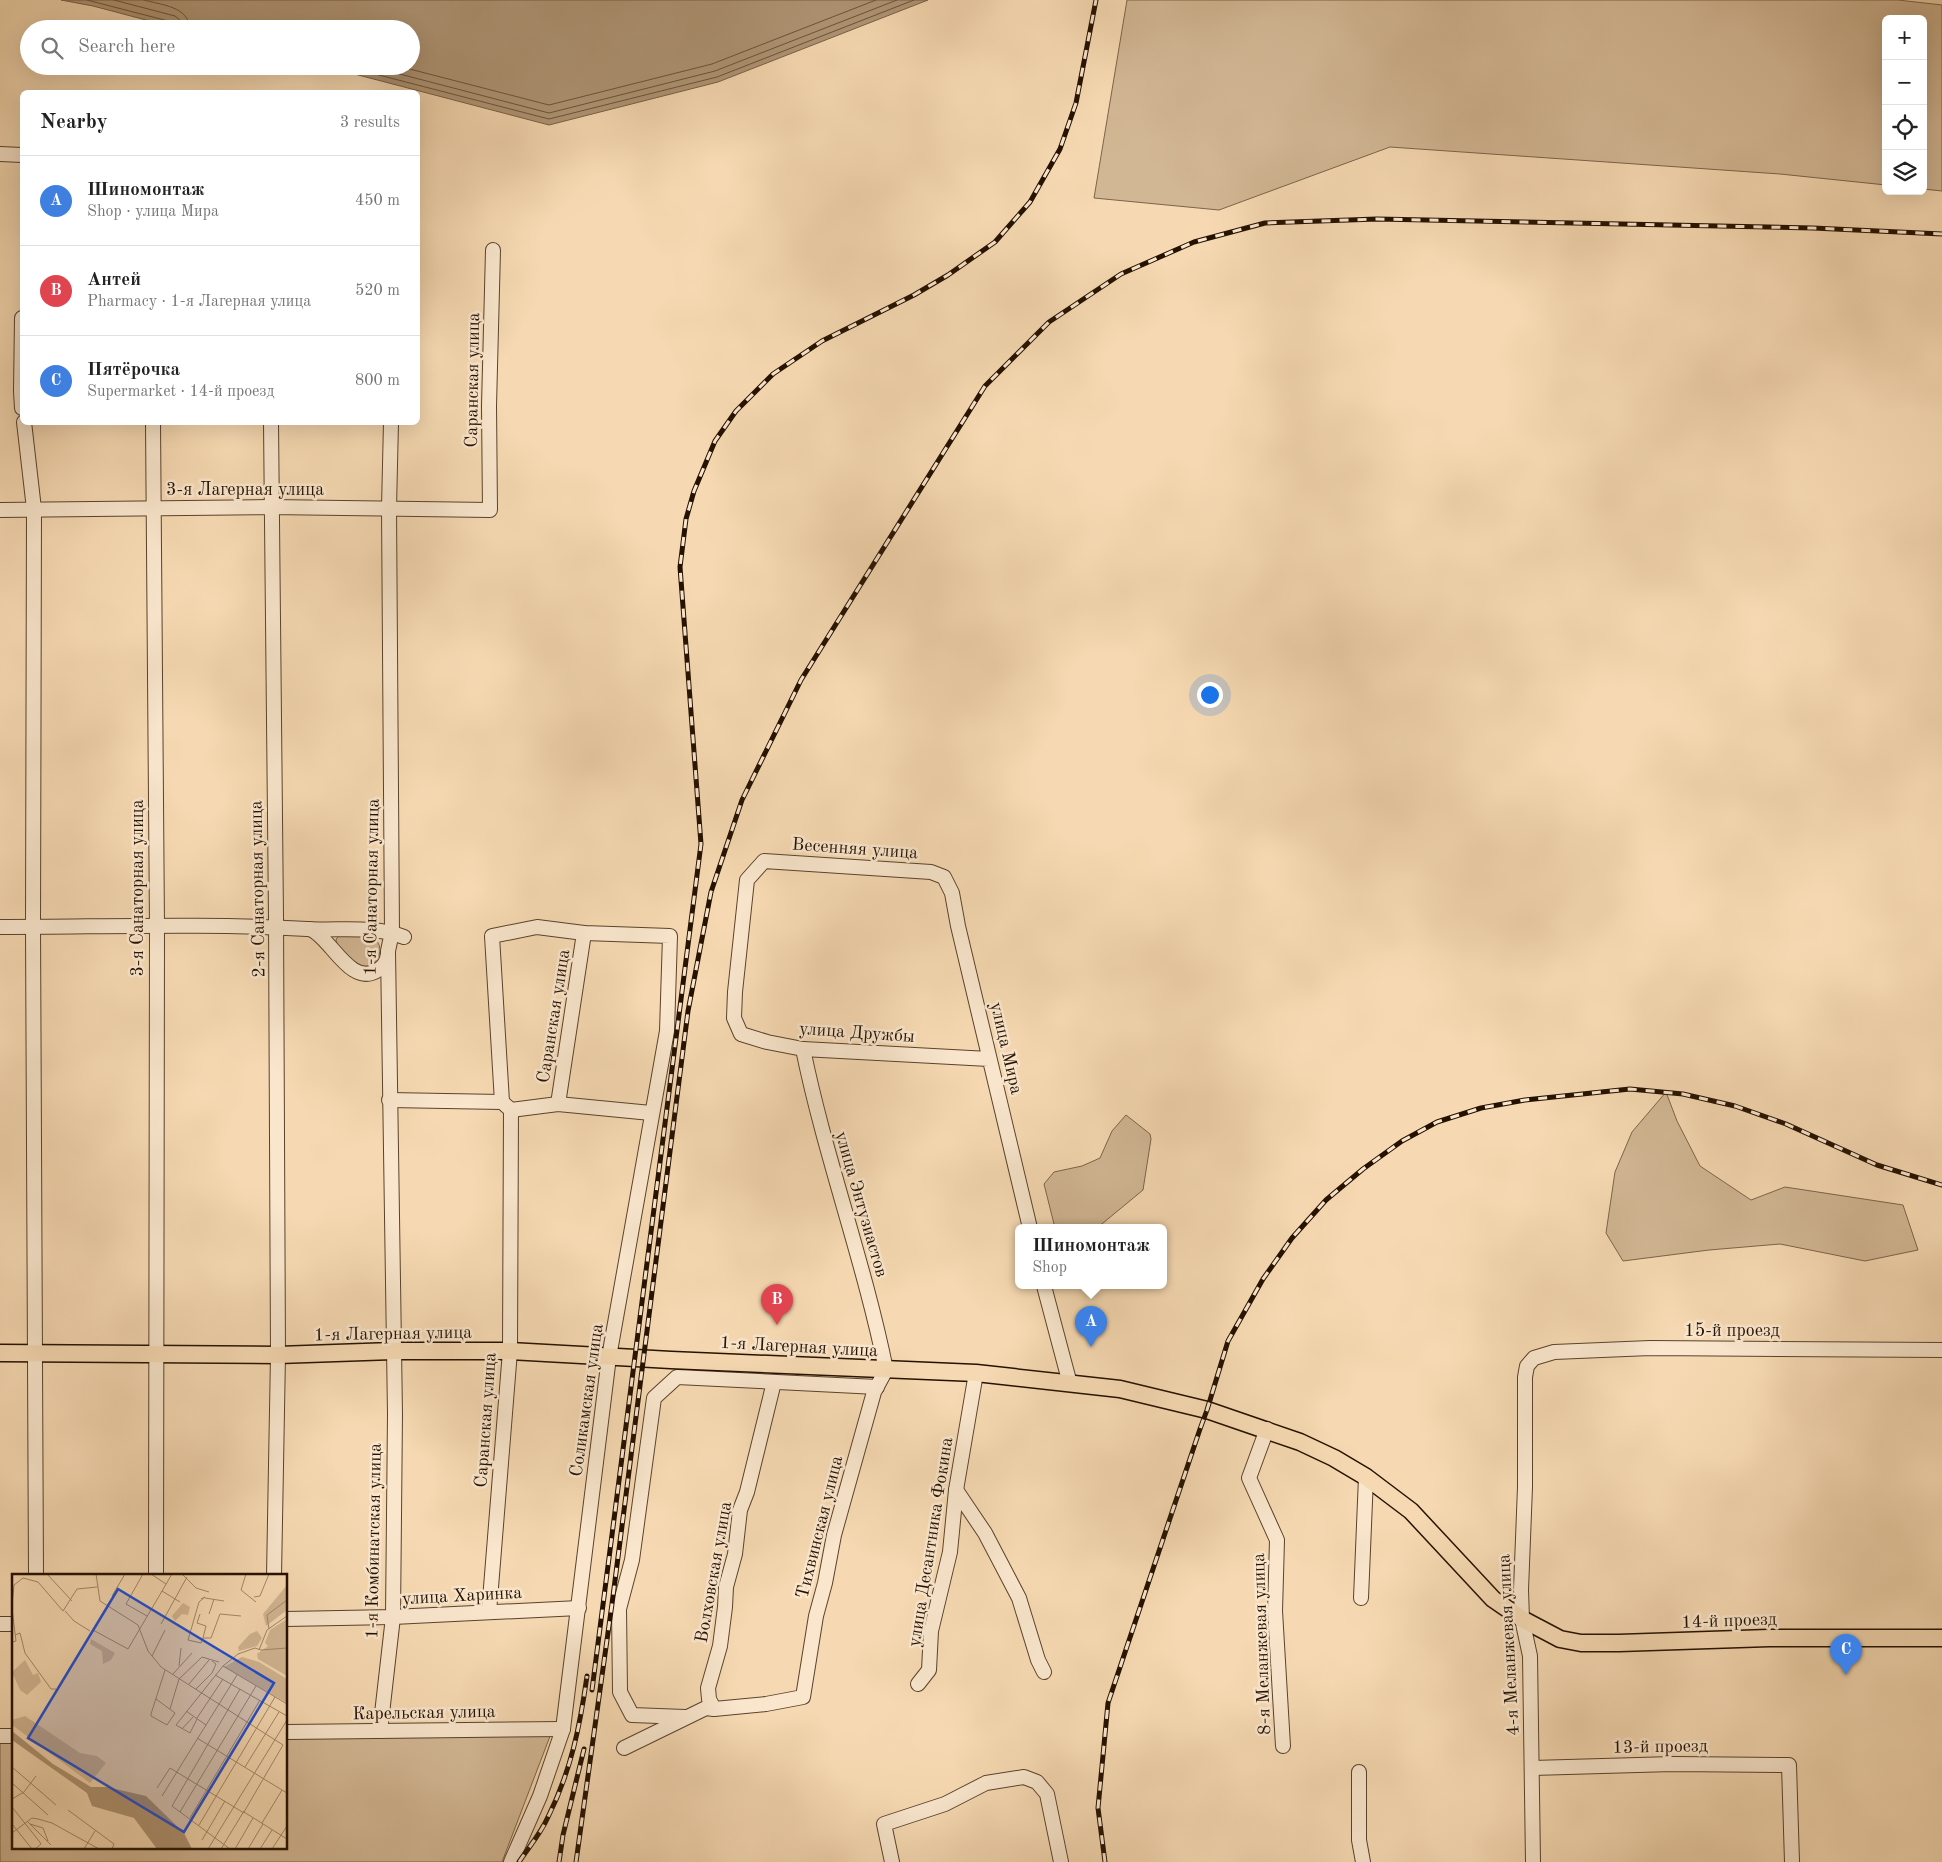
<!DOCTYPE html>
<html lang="en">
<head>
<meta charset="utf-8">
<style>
  body { margin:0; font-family:"Old Standard TT",serif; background:#f6f6f6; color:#222 }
  .controls { position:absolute; right:15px; top:15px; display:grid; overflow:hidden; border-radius:8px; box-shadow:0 5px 20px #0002 }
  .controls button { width:45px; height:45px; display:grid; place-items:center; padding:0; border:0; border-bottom:1px solid #e0e0e0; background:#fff; color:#222; font:25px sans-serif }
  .you { position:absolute; left:1209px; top:694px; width:18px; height:18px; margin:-12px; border:4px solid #fff; border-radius:50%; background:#1a73e8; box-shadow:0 0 0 8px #1a73e833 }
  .badge { display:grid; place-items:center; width:32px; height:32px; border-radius:50%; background:#8f2418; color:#fff; font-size:16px; font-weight:700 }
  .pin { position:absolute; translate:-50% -41px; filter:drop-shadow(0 1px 2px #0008) }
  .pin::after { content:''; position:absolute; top:26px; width:18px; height:15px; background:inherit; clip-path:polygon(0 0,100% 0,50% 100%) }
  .popup { position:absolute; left:1015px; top:1224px; width:152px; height:65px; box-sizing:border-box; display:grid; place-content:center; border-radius:8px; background:#fff; filter:drop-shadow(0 1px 4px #0005); font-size:16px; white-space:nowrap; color:#767676 }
  .popup b { font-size:19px; color:#222 }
  .popup::after { content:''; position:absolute; left:50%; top:100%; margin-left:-10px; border:10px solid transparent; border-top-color:#fff }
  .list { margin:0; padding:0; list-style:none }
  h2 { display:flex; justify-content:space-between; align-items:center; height:65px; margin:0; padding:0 20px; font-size:21px }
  h2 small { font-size:16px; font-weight:400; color:#767676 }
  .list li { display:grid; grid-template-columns:32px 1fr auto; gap:15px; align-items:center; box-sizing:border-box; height:90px; padding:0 20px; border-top:1px solid #e0e0e0 }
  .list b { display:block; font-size:19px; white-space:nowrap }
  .list p { margin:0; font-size:16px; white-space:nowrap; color:#767676 }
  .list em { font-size:16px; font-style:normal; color:#767676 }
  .icon { flex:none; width:28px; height:28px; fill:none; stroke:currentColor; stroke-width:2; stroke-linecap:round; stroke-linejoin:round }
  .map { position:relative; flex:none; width:1942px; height:1862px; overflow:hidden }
  .search { position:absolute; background:#fff; box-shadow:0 5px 20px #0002; left:20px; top:20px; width:400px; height:55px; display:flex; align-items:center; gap:12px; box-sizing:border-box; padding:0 18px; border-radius:28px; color:#767676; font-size:19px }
  .panel { position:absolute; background:#fff; box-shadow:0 5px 20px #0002; left:20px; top:90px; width:400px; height:335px; border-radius:8px }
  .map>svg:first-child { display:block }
  .green { fill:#d2b794; stroke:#7c644a }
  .water { fill:#af9575; stroke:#786046 }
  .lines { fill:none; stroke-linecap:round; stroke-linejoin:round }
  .shore { stroke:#6a533a; stroke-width:1 }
  .minor-casing { stroke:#59432c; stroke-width:16 }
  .major-casing { stroke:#251100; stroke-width:19 }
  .minor { stroke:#f9e6cd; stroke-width:14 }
  .major { stroke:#f6d9b2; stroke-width:16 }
  .rail-casing { stroke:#251100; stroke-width:5 }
  .rail { stroke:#f9e6cd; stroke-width:3; stroke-dasharray:9; stroke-linecap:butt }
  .labels { text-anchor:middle; stroke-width:5; stroke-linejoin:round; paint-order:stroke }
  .street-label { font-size:18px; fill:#251100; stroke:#f9e6cd }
  .inset-road { fill:none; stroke:#a2896b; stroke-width:1 }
  .view { fill:#1d4ed8; fill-opacity:0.15; stroke:#1d4ed8; stroke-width:2.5 }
  .inset-edge { fill:none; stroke:#251100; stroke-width:2.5 }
</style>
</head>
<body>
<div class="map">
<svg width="1942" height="1862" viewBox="0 0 1942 1862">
  <rect width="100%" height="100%" fill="#f6d9b2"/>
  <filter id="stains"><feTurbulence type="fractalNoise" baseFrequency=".004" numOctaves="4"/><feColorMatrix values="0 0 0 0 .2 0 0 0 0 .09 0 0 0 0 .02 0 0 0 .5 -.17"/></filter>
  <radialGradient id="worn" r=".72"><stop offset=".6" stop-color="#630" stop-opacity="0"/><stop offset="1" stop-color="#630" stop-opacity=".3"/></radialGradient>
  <g class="green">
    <polygon points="1127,0 1898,0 1942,5 1942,191 1923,189 1923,19 1886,19 1886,185 1780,174 1390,147 1219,210 1094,198"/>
    <path d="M339,936C349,936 361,934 371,937C389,944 377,973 359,965C355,963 351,958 347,955C341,950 337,947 336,939Z"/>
    <polygon points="1666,1092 1677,1121 1700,1166 1751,1200 1785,1187 1903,1205 1918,1250 1865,1261 1780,1244 1709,1250 1623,1261 1606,1233 1615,1172 1632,1132"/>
    <polygon points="1126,1115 1150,1134 1151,1139 1143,1190 1097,1228 1055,1228 1044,1184 1054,1172 1082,1166 1100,1158 1112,1131"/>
    <polygon points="552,1731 502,1862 0,1862 0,1740 14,1739 14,1848 286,1848 286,1736"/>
  </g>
  <polygon class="water" points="61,0 928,0 718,82 549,125 324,66 411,66 411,29 180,29 93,6"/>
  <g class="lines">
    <g class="shore">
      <polyline points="87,0 172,22 175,24 176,29"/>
      <polyline points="114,0 175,16 181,21 182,29"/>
      <path d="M144,0C161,5 189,6 190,29"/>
      <polyline points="344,66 549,119 717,77 914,0"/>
      <polyline points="369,66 549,113 715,71 897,0"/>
      <polyline points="398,66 549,105 712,64 876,0"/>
    </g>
    <defs>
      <g id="minor">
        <polyline points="0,154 22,155"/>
        <polyline points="22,318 21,391 22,408"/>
        <polyline points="24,422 34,509 33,927 36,1576"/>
        <polyline points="153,422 157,927 156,1576"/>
        <polyline points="271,422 276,917 278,1355 274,1576"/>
        <polyline points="0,510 270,507 490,510 489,406 493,250"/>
        <path d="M0,927C102,927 205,923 307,929C339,931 374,925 404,937"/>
        <path d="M310,929C331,937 350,988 378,970C383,967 387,961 388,954"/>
        <polyline points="989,1059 803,1049 767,1042 741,1034 734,1018 735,992 747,880 764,861 931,872 944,877 952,893 958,926 1030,1228"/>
        <polyline points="389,1100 502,1102 511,1110 558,1104 651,1113"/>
        <polyline points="502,1102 492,936 537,927 584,933 670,936 667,1031 609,1357 563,1729 540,1796 511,1862"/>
        <polyline points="558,1104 584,933"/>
        <polyline points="1044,1286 1070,1384"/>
        <polyline points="1267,1429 1249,1478 1277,1540 1275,1611 1283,1746"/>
        <polyline points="956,1490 985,1533 1019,1598 1038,1660 1044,1672"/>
        <polyline points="1361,1598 1366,1477"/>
        <polyline points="489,1612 510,1351 511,1110"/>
        <polyline points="286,1619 393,1617 579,1608"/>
        <polyline points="0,1624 14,1624"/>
        <polyline points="918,1684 929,1670 931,1631 950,1552 956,1490 976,1373"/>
        <polyline points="714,1709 709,1699 708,1688 720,1646 725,1607 726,1587 735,1554 740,1510 747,1492 774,1382"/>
        <polyline points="685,1717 632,1715 620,1692 619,1609 632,1560 654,1398 677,1377 877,1387"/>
        <polyline points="380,1731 393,1617 395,1414 388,951 392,932 389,508 391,422"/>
        <polyline points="286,1732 563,1729"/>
        <polyline points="0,1736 14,1736"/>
        <path d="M624,1748L706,1708L714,1709L766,1704L803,1697L816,1616L825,1583L834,1535L874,1392L886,1370C864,1261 825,1157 803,1049"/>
        <polyline points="1532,1768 1673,1764 1789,1765 1792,1862"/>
        <polyline points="1359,1772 1359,1840 1363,1862"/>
        <polyline points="892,1862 884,1824 945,1804 986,1783 1024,1777 1037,1782 1047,1794 1061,1862"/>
        <polyline points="1533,1862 1530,1656 1522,1619 1521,1590 1525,1487 1525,1377 1527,1366 1534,1358 1554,1352 1650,1348 1942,1350"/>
      </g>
      <polyline id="major" points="0,1353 278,1355 393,1351 510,1351 671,1360 976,1373 1120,1389 1207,1410 1300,1442 1334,1458 1366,1477 1411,1511 1493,1599 1522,1619 1560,1639 1581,1643 1619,1643 1769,1638 1942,1638"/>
    </defs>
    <use href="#minor" class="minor-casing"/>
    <use href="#major" class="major-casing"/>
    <use href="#minor" class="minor"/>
    <use href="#major" class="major"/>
    <defs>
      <g id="rail">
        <polyline points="592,1690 701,844 680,567 686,519 694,491 715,441 736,411 773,374 822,341 914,295 948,275 995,242 1030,202 1060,149 1076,103 1096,0"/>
        <path d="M519,1862C529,1847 541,1833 548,1817C571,1771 580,1726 587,1676"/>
        <polyline points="559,1862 563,1835 584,1749"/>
        <polyline points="576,1862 612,1604 688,1011 711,892 742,800 801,680 985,386 1049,322 1121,274 1194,242 1265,223 1377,219 1813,228 1942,234"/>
        <polyline points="1105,1862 1098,1808 1108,1703 1200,1429 1207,1410 1228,1341 1263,1279 1292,1238 1326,1200 1363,1169 1402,1141 1437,1122 1481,1108 1525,1100 1630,1089 1683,1094 1735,1106 1786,1124 1877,1165 1942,1185"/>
      </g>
    </defs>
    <use href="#rail" class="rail-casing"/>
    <use href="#rail" class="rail"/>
  </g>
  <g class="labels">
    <g class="street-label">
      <text transform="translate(472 380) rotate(-89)" y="6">Саранская улица</text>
      <text x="245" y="495">3-я Лагерная улица</text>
      <text transform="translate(855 848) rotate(4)" y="6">Весенняя улица</text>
      <text transform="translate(371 887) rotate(-89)" y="6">1-я Санаторная улица</text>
      <text transform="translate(137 888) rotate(-90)" y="6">3-я Санаторная улица</text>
      <text transform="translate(257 889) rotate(-91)" y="6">2-я Санаторная улица</text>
      <text transform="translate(553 1016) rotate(-81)" y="6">Саранская улица</text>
      <text transform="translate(857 1032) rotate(4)" y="6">улица Дружбы</text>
      <text transform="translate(1007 1048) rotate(77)" y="6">улица Мира</text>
      <text transform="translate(862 1204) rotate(74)" y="6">улица Энтузиастов</text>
      <text x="1732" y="1336">15-й проезд</text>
      <text transform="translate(393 1333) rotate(-1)" y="6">1-я Лагерная улица</text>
      <text transform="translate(799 1346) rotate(3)" y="6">1-я Лагерная улица</text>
      <text transform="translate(586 1400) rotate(-82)" y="6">Соликамская улица</text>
      <text transform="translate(485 1420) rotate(-86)" y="6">Саранская улица</text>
      <text transform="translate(819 1527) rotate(-76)" y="6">Тихвинская улица</text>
      <text transform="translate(373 1541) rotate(-89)" y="6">1-я Комбинатская улица</text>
      <text transform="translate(930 1542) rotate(-81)" y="6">улица Десантника Фокина</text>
      <text transform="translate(713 1572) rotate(-80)" y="6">Волховская улица</text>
      <text transform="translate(462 1595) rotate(-3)" y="6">улица Харинка</text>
      <text transform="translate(1729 1620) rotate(-2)" y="6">14-й проезд</text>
      <text transform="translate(1261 1644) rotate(-92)" y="6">8-я Меланжевая улица</text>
      <text transform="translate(1508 1645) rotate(-93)" y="6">4-я Меланжевая улица</text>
      <text transform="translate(424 1712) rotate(-1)" y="6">Карельская улица</text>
      <text transform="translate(1660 1746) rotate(-1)" y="6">13-й проезд</text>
    </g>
  </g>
  <g transform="translate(12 1574)">
    <rect width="275" height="275" fill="#f6d9b2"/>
    <path d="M275,11V36L254,52L251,40ZM171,29L178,33L176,41L170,40L163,47L160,42ZM275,45V102L246,85L245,80L256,72L253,69L258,56ZM245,57L250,64L245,72L227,77L226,73L238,60ZM79,65L103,79L99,86L91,90L90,77L78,70ZM230,83L247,88L275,105V129L212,93ZM13,86L21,101L26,99L29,108L15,121L8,116L0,98ZM13,142L68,179L85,182L94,189L78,209L0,151V146Z" fill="#d2b794"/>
    <path d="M0,157L41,190L79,213H95L134,222L172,259L180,275H145L122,244L80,232L75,219L0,166Z" fill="#af9575"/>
    <path class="inset-road" d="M35,0L60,27M84,0L88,27L126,51L136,77L149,93L271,171L232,238L275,265M131,0L114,30L135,42M139,0L154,10M170,0L184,14L197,18M234,0L229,16L244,28M150,17L168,28M100,22L113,0M242,23L248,22L257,0M193,24L212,27M189,25L193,23L187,28L176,66L189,69L191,64H199L208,40L229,42M0,31L2,11L11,4L26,8L51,37L65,15L85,13M0,35L4,67L0,68M53,37L62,47L78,57M188,40L185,49L194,52L191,64M197,40L202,25M149,50L175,3M257,55L255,41L275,26M81,56L116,75L160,0M3,61L8,59L13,79L39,115H44M247,76L255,56L275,42M140,82L153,56M167,92L169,74M211,92L275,130M161,100L180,79M203,101L275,142M177,110L197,86M184,115L200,99L204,90L200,87M144,125L163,139L155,151L139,142V140L153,96M158,135L167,105L190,83L207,88M174,137L194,151M185,144L211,105M185,145L178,159L164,151L211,92L226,80L243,74L249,76L275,74M170,155L181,143M185,164L252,205M0,193L44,231M233,193L267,138M252,205L275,219M0,209L36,241M145,214L158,194L232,239M150,222L225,101M0,225L12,218L24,202M0,233L27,267L29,270L23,275M56,236L102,270L100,275M168,238L244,112M178,244L248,126M15,247L39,271M250,249L270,216M0,250L20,275M18,250L31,254L36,267M187,251L263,123M0,259L20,244L26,245L40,249L87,275M190,266L213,227M72,275L83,257M196,275L275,146M209,275L232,237M218,275L160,232L228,115M223,275L241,244M236,275L251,250M248,275L260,256M260,275L275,252"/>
    <path class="view" d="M106,15L262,109L172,258L16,164Z"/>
    <rect width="275" height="275" class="inset-edge"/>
  </g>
  <rect width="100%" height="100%" filter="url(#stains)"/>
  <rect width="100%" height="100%" fill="url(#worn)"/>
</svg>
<div class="controls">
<button>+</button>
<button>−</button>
<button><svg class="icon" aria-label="locate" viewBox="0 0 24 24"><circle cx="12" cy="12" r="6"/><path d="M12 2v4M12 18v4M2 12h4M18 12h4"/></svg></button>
<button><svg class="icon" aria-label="layers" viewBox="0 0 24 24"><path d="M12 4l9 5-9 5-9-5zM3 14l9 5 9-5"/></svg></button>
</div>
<div class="you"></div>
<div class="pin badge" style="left:1091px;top:1347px;background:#3f7fe0">A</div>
<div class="popup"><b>Шиномонтаж</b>Shop</div>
<div class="pin badge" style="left:777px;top:1325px;background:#e0444e">B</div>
<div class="pin badge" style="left:1846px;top:1675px;background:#3f7fe0">C</div>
<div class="search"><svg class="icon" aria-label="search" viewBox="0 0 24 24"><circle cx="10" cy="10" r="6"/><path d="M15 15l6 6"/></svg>Search here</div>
<section class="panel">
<h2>Nearby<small>3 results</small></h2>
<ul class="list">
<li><span class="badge" style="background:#3f7fe0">A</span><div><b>Шиномонтаж</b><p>Shop · улица Мира</p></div><em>450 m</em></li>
<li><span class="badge" style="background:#e0444e">B</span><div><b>Антей</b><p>Pharmacy · 1-я Лагерная улица</p></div><em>520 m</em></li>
<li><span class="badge" style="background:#3f7fe0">C</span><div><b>Пятёрочка</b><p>Supermarket · 14-й проезд</p></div><em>800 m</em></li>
</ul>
</section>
</div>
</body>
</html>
